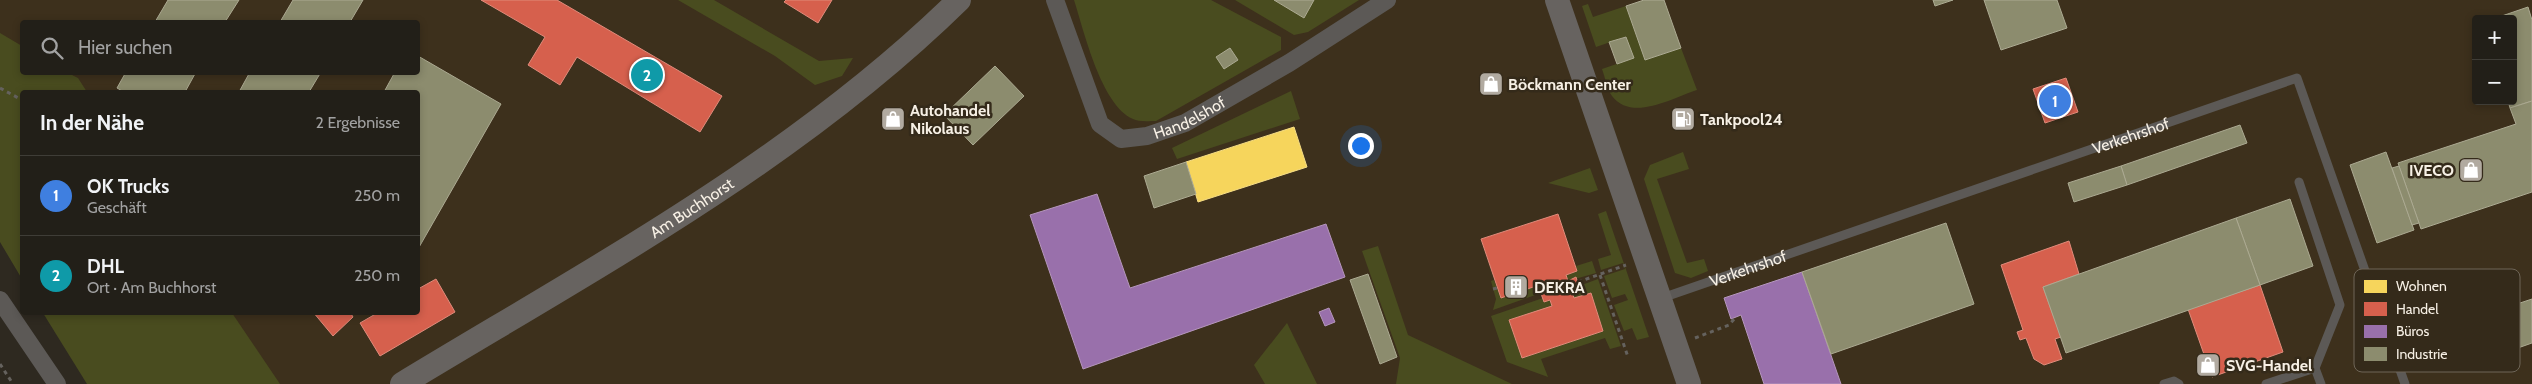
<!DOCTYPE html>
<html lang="de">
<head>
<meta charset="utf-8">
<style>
  body { margin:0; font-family:Cabin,sans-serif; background:#2a2721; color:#f1f3f6 }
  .controls { position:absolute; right:15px; top:15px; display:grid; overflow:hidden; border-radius:5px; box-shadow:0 2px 8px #0003 }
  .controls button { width:45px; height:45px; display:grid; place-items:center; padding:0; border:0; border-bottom:1px solid #3f3d37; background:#221f18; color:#f1f3f6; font:25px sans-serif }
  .you { position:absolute; left:1360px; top:145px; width:18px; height:18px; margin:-12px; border:4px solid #fff; border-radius:50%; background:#1a73e8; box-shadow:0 0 0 8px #1a73e833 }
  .badge { display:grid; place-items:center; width:32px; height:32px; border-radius:50%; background:#2563eb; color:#fff; font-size:16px; font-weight:700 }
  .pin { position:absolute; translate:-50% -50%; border:2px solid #fff; box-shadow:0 1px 5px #0006 }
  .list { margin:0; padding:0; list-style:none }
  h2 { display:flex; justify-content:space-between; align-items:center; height:65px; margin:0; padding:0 20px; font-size:21px }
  h2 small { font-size:16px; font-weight:400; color:#a2a2a2 }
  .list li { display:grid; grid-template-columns:32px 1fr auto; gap:15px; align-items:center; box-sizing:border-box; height:80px; padding:0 20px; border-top:1px solid #3f3d37 }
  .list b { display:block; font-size:19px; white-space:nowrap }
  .list p { margin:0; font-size:16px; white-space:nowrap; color:#a2a2a2 }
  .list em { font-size:16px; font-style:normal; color:#a2a2a2 }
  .icon { flex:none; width:28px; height:28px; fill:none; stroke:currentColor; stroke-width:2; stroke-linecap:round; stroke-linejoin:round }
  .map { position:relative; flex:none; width:2532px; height:384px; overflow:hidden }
  .search { position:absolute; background:#221f18; box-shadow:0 2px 8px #0003; left:20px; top:20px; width:400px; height:55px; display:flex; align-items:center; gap:12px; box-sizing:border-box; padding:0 18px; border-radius:5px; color:#a2a2a2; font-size:19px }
  .panel { position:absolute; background:#221f18; box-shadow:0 2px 8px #0003; left:20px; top:90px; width:400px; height:225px; border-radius:5px }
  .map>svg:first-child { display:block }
  .built { fill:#3d301c; fill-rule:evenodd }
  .green { fill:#494c1f }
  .homes { fill:#f6d55c; stroke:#f6dd85 }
  .shops { fill:#d6604d; stroke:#e08b7b }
  .offices { fill:#9970ab; stroke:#b596bc }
  .industry { fill:#8c8c6e; stroke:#acaa92 }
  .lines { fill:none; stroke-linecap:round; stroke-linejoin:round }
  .path { stroke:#65625e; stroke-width:3; stroke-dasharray:4 4; stroke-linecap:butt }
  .service { stroke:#5c5956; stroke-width:9 }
  .minor { stroke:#5c5956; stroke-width:18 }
  .secondary { stroke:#676360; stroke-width:24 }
  .labels { text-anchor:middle; stroke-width:5; stroke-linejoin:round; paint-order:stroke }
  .poi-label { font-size:16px; font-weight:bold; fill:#f7f0e5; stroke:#342a1a; text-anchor:start }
  .street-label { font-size:16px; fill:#f7f0e5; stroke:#342a1a }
  .key { fill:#342a1a; stroke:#6e6557; stroke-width:1 }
  .key-label { font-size:14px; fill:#f7f0e5 }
</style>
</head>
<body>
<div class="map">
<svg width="2532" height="384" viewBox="0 0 2532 384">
  <rect width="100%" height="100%" fill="#2e2920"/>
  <path class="built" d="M0,0H2532V384H263L219,313L418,312V92H83L63,73L418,72V22H22V50L0,37ZM2476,19H2513V101H2476Z"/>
  <g class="green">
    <polygon points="678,0 714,0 819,61 853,58 842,76 815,85 775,56"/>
    <path d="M1074,0H1211L1281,37V50L1156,121C1149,121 1138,122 1133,119C1101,105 1084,31 1074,0Z"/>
    <polygon points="1235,0 1274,0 1304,17 1314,0 1359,0 1308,32 1294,35"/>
    <path d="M1588,4L1593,17L1626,6L1645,60L1681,48L1697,90C1672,98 1632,122 1612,96C1607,89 1605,77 1602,69L1634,58L1625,37L1596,47L1582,6Z"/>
    <polygon points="0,33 22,46 22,72 68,73 78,78 87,92 22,92 22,279 0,242"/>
    <polygon points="1291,91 1300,119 1177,159 1172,148"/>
    <polygon points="1683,152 1689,169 1657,179 1687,263 1704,259 1708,271 1691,278 1675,273 1644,179 1650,165"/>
    <polygon points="1590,168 1598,190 1589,193 1548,183"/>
    <polygon points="1606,211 1649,337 1637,340 1632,328 1624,331 1614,305 1628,300 1625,294 1612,298 1604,276 1625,269 1623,263 1601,270 1598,259 1611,255 1598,214"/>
    <polygon points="1378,246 1408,335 1512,384 1396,384 1400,358 1362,251"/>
    <polygon points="1592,261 1596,273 1568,281 1566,275 1577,271 1576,266"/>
    <polygon points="1598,279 1621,346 1610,349 1605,338 1541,359 1548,377 1507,362 1491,316 1543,298 1550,300 1552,306 1603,331 1591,293 1574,298 1572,292 1580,290 1579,286"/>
    <polygon points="1494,280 1501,298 1545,283 1547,288 1540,291 1541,293 1493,310 1496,299 1491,281"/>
    <polygon points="43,313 232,313 280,384 87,384"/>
    <polygon points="1287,323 1317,384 1265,384 1254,365"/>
  </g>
  <polygon class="homes" points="1294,127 1307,167 1198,202 1186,162"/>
  <g class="shops">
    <polygon points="481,0 557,0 722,96 700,132 577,57 560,85 528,65 545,37"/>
    <polygon points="786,0 832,0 818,23 784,2"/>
    <polygon points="2066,78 2078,112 2045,123 2033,89"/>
    <polygon points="1688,114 1691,121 1676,127 1673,119"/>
    <polygon points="1558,214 1577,271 1566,275 1568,281 1576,277 1580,290 1572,292 1574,298 1591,293 1603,331 1522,358 1509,320 1552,306 1550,300 1544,302 1540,291 1547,288 1545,283 1501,298 1481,239"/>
    <polygon points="2069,241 2079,274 2043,287 2061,337 2055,339 2062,359 2044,365 2034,359 2026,338 2020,340 2017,332 2023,330 2001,265"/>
    <polygon points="436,279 455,312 380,356 360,323 379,312 418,312 418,289"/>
    <polygon points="2260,285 2283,352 2212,377 2188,309"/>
    <polygon points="313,312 350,312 353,317 333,336"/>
  </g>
  <g class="offices">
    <polygon points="1097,194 1130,288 1326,224 1345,277 1083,369 1030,215"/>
    <polygon points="1802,272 1841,384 1764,384 1741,315 1731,319 1724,298"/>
    <polygon points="1329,308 1335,322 1325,326 1319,312"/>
  </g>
  <g class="industry">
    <polygon points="168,0 239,0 225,22 155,22"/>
    <polygon points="293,0 363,0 350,22 280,22"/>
    <polygon points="1274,0 1314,0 1304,18"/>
    <polygon points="1644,0 1664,0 1681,48 1645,60 1626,6"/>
    <polygon points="1933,0 1953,0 1935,6"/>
    <polygon points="1984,0 2057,0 2067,28 2001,50"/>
    <polygon points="2528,7 2532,20 2532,101 2510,108 2508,101 2513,101 2513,19 2493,19"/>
    <polygon points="1626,37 1634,58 1617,64 1609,42"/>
    <polygon points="1230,48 1238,60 1224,69 1216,57"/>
    <polygon points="418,56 501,104 418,249 418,92 384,92 395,72 418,72"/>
    <polygon points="995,66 1024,96 973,145 944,115"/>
    <polygon points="126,72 196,72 185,92 124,92 117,88"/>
    <polygon points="250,72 321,72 309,92 239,92"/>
    <polygon points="2532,101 2532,192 2421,229 2398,163 2516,124 2510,108"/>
    <polygon points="2240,125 2247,143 2127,185 2121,166"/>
    <polygon points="2386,152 2414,230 2377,243 2350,165"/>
    <polygon points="1186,162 1196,194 1154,208 1144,176"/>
    <polygon points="2121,166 2127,185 2074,202 2068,183"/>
    <polygon points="2399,166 2419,223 2412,225 2392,168"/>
    <polygon points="2290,199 2313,266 2260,285 2236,218"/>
    <polygon points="2236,218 2260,285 2066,353 2043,287"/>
    <polygon points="1946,223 1974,304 1831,354 1802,272"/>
    <polygon points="1368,274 1397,357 1380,364 1350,280"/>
    <polygon points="2532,299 2532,343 2495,356 2481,316"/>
  </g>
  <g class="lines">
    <g class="path">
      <polyline points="0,88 22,100"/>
      <polyline points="1600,275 1628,357"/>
      <polyline points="1578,282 1626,265"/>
      <polyline points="1493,289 1497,288"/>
      <polyline points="1695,338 1729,325 1736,317"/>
      <polyline points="0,364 13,384"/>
    </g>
    <g class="service">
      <path id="s1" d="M1662,298L2297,78L2405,384"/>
      <polyline points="2315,368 2321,384"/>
      <polyline points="2164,384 2174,381 2179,384"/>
      <polyline points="2266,384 2315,368 2340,305 2299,182"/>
    </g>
    <g class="minor">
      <path id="s2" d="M1055,0L1100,124L1121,139L1147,136L1185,123L1289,63L1387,0"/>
      <polyline points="0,300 57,384"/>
    </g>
    <g class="secondary">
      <polyline points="1557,0 1689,384"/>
      <path id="s3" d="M402,384C595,267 797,159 959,0"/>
    </g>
  </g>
  <defs>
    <symbol id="shop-square" viewBox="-11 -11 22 22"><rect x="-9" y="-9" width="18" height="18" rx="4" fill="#b1aaa0" stroke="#342a1a"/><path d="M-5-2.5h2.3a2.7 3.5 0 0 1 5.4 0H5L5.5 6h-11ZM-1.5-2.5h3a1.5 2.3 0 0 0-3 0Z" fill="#fff"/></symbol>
    <symbol id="fuel-square" viewBox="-11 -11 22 22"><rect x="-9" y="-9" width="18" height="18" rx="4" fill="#b1aaa0" stroke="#342a1a"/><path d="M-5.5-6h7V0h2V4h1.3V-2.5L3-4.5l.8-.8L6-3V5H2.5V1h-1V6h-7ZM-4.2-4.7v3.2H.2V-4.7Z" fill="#fff"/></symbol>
    <symbol id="building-square" viewBox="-11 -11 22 22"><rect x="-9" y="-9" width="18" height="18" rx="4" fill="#b1aaa0" stroke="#342a1a"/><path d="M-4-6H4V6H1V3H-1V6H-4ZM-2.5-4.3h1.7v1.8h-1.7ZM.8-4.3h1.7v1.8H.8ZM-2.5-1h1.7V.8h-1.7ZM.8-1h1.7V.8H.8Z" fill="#fff"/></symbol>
  </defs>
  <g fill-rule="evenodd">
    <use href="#shop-square" x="1477" y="70" width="28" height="28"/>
    <use href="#shop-square" x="879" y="105" width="28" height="28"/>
    <use href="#fuel-square" x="1669" y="105" width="28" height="28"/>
    <use href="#shop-square" x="2457" y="156" width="28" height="28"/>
    <use href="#building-square" x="1502" y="273" width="28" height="28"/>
    <use href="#shop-square" x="2194" y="351" width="28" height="28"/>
  </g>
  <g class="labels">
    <g class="poi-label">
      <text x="1508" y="90">Böckmann Center</text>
      <text x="910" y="116">Autohandel<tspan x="910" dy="18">Nikolaus</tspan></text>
      <text x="1700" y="125">Tankpool24</text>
      <text x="2454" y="176" text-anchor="end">IVECO</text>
      <text x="1534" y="293">DEKRA</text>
      <text x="2226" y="371">SVG-Handel</text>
    </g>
    <g class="street-label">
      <text dy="6" stroke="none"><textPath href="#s2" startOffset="230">Handelshof</textPath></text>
      <text dy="6" stroke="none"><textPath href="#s1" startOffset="496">Verkehrshof</textPath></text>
      <text dy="6" stroke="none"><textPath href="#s3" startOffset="339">Am Buchhorst</textPath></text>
      <text dy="6" stroke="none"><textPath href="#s1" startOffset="91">Verkehrshof</textPath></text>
    </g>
  </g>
  <rect x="2354" y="269" width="166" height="103" rx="8" class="key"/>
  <rect x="2364" y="280" width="23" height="13" fill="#f6d55c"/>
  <rect x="2364" y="302" width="23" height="14" fill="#d6604d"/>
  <rect x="2364" y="325" width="23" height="13" fill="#9970ab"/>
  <rect x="2364" y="347" width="23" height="14" fill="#8c8c6e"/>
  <g class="key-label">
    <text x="2396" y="291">Wohnen</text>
    <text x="2396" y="314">Handel</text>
    <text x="2396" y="336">Büros</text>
    <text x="2396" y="359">Industrie</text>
  </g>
</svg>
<div class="controls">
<button>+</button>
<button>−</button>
</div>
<div class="you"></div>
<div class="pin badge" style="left:2055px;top:101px;background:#3f7fe0">1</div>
<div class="pin badge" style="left:647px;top:75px;background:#0f9aa8">2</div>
<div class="search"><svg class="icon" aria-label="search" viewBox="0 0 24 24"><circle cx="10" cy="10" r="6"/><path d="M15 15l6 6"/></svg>Hier suchen</div>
<section class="panel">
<h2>In der Nähe<small>2 Ergebnisse</small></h2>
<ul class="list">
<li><span class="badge" style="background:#3f7fe0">1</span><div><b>OK Trucks</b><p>Geschäft</p></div><em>250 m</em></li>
<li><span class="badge" style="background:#0f9aa8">2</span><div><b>DHL</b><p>Ort · Am Buchhorst</p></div><em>250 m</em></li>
</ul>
</section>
</div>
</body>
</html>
